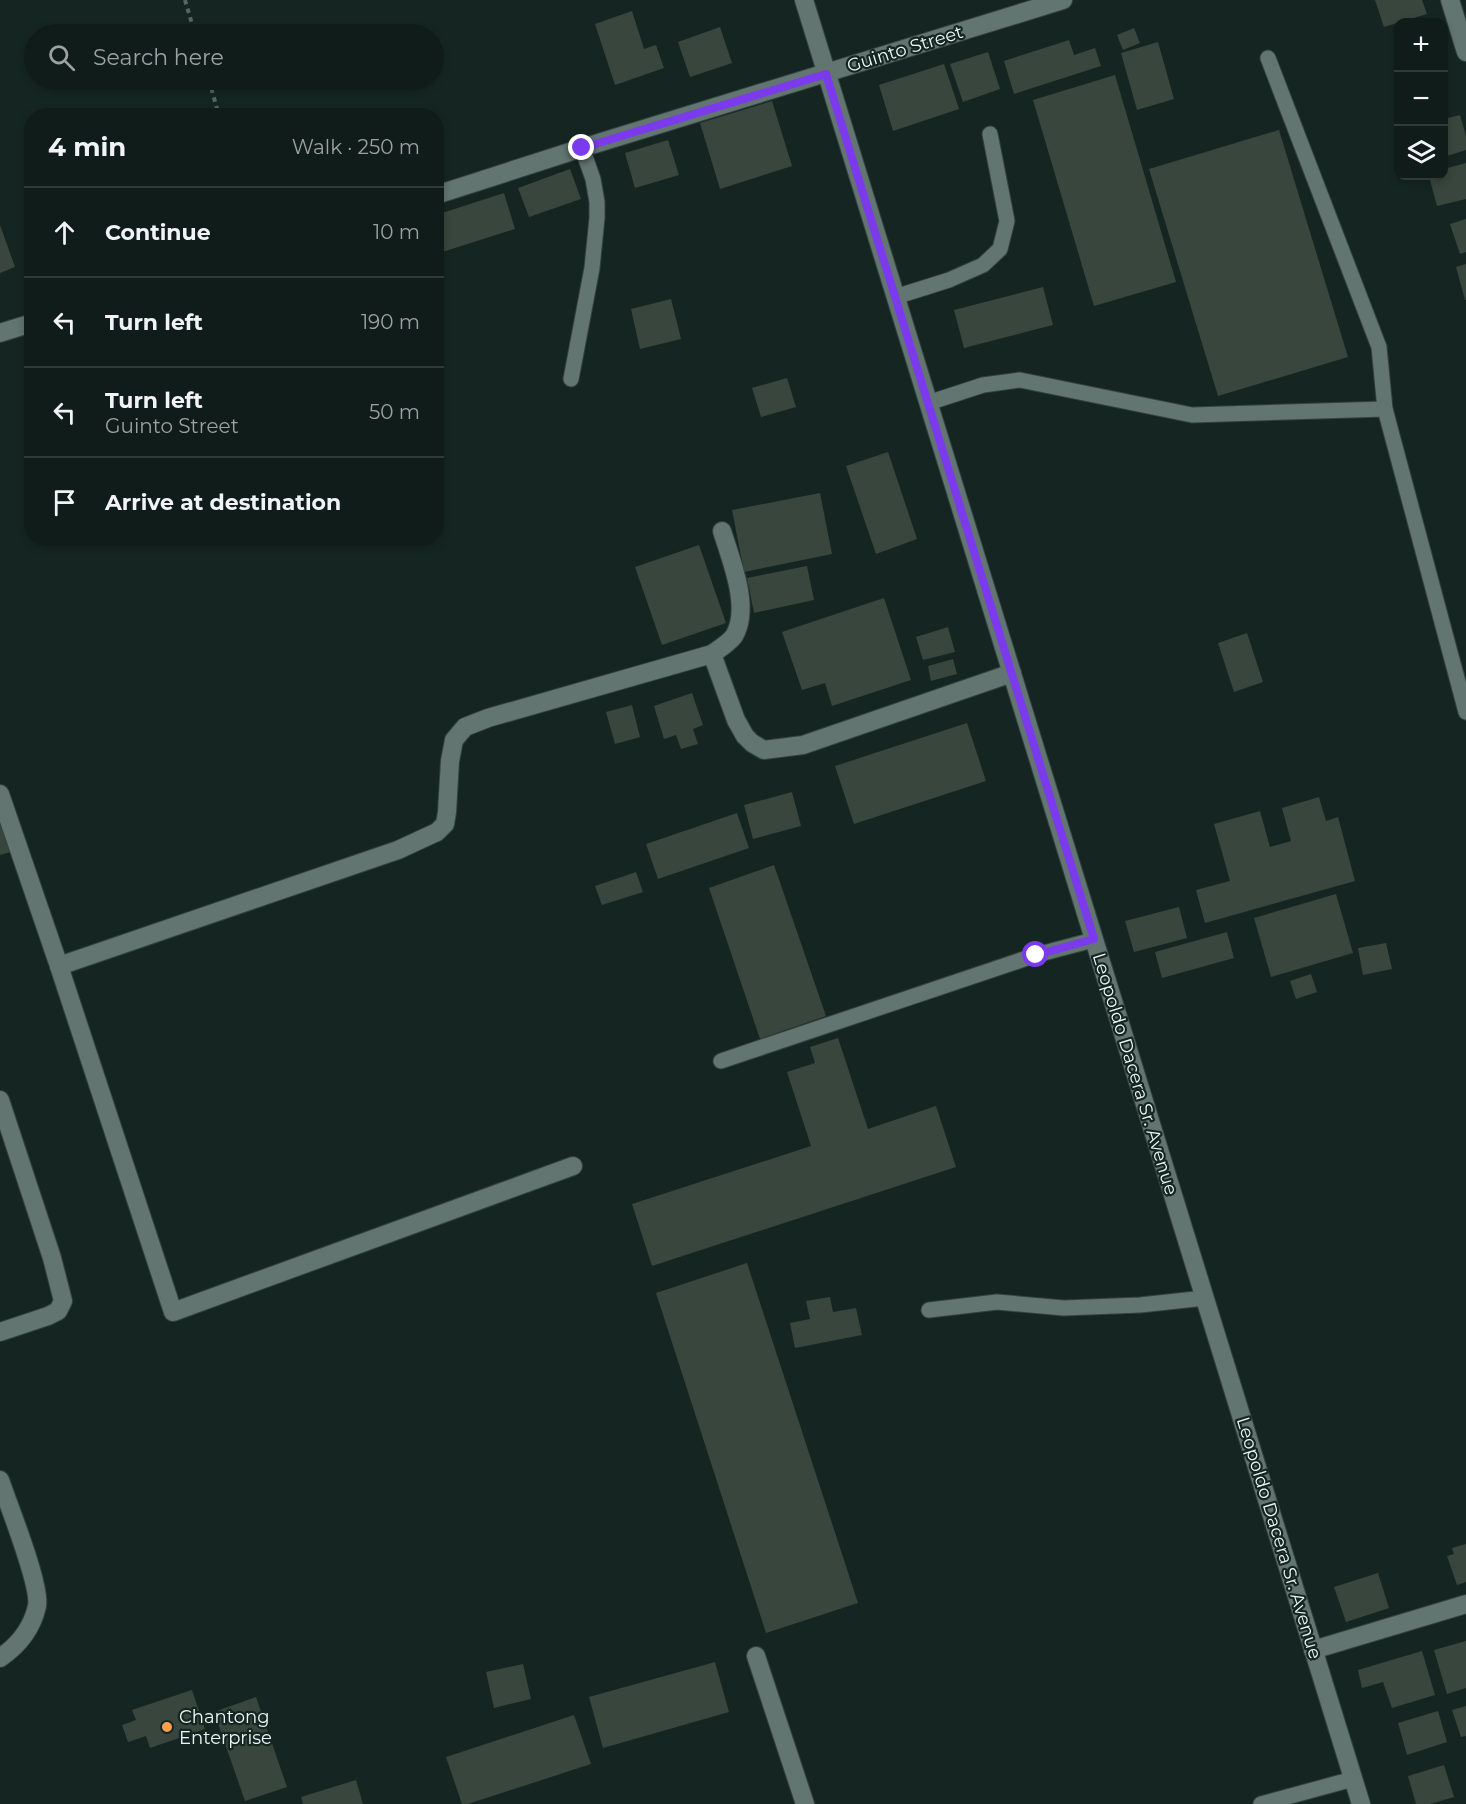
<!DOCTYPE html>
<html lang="en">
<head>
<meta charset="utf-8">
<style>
  body { margin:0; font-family:Montserrat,sans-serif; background:#1e2927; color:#f1f3f6 }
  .controls { position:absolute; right:18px; top:18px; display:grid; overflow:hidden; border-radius:12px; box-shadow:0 3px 9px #0003 }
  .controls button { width:54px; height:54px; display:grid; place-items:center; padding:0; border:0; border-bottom:2px solid #303a39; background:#101c1a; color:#f1f3f6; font:30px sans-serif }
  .stop { position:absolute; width:18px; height:18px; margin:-14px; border:4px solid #7c3aed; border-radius:50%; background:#fff }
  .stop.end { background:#7c3aed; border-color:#fff; box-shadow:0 2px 6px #0008 }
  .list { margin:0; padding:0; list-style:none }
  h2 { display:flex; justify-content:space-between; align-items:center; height:78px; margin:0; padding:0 24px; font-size:26px }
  h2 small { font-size:20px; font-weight:400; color:#9ca1a2 }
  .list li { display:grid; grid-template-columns:39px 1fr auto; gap:18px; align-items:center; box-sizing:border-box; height:90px; padding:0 24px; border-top:2px solid #303a39 }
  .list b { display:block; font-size:22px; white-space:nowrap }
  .list p { margin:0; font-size:20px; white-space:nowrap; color:#9ca1a2 }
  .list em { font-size:20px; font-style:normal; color:#9ca1a2 }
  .icon { flex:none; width:33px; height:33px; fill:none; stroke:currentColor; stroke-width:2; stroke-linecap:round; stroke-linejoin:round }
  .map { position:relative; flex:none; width:1466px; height:1804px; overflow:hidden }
  .search { position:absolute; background:#101c1a; box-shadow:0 3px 9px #0003; left:24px; top:24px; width:420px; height:66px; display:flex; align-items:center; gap:15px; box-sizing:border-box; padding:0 21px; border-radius:33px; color:#9ca1a2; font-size:22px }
  .panel { position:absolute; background:#101c1a; box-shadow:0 3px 9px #0003; left:24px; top:108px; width:420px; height:438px; border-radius:24px }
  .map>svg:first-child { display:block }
  .building { fill:#38463d }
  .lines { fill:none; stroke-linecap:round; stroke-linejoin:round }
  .service-casing { stroke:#35423f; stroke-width:17 }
  .minor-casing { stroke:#35423f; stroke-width:20 }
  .tertiary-casing { stroke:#35423f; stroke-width:20 }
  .secondary-casing { stroke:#35423f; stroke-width:20 }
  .path { stroke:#566662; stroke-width:4; stroke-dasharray:4.5 4.5; stroke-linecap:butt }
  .service { stroke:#627570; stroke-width:15 }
  .minor { stroke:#627570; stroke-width:18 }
  .tertiary { stroke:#627570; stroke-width:18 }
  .secondary { stroke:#627570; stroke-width:18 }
  .route { stroke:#7c3aed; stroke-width:8 }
  .poi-dot { fill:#fb9e50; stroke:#152622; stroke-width:2 }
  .labels { text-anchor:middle; stroke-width:4.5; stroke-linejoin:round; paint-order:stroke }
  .street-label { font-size:18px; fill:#ecf7f4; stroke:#152622 }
  .poi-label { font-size:18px; fill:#ecf7f4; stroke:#152622; text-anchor:start }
</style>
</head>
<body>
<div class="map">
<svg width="1466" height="1804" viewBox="0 0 1466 1804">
  <rect width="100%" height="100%" fill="#152622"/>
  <g class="building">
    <polygon points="1375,0 1422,0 1427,14 1384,27"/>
    <polygon points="632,11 644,49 656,45 664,68 615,85 595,24"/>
    <polygon points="720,27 732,63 690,77 678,42"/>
    <polygon points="1134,28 1140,43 1123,50 1117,35"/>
    <polygon points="1069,40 1074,55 1095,48 1101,66 1014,94 1004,61"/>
    <polygon points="1158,42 1174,99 1137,110 1121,53"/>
    <polygon points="988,52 1000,89 963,102 950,64"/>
    <polygon points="944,64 959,109 893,131 879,85"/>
    <polygon points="1115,75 1176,282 1094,306 1033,100"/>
    <polygon points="772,101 792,166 720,189 700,123"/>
    <polygon points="1460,115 1466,136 1466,150 1444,157 1444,119"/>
    <polygon points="1279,130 1348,357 1218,396 1149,169"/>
    <polygon points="668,140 679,175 635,188 625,153"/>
    <polygon points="1466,163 1466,199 1437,206 1429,176 1444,176 1444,169"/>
    <polygon points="570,169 581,199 529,217 518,188"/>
    <polygon points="504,193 515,229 436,254 436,215"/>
    <polygon points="1466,219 1466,252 1460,254 1450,224"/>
    <polygon points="0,225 15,267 0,273"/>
    <polygon points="1466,264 1466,300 1465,300 1456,267"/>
    <polygon points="1043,287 1053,325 964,348 954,310"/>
    <polygon points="671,299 681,339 640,349 631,309"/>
    <polygon points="787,378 796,407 761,417 752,388"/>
    <polygon points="888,452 917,539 876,554 846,466"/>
    <polygon points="820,493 832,554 744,572 732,510"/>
    <polygon points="699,545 726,623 662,645 635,567"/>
    <polygon points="807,566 814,600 754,613 747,578"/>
    <polygon points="884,598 911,680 832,706 825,683 802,690 782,632"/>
    <polygon points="948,627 955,652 923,660 916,637"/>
    <polygon points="1247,633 1263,682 1234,692 1218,643"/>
    <polygon points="953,659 957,674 931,681 928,666"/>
    <polygon points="692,693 703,725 693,729 698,744 681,749 676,735 664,739 654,706"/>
    <polygon points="632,705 640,737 615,744 606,712"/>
    <polygon points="967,723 986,781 854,824 835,766"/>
    <polygon points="792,792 801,826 753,839 744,805"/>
    <polygon points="1319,797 1326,821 1338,817 1355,881 1205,923 1196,890 1230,881 1214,824 1260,811 1270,847 1291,841 1282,808"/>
    <polygon points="737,813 749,848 658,879 646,844"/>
    <polygon points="0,818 11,852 0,855"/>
    <polygon points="774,865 826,1016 760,1039 709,888"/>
    <polygon points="636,872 643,892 602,905 595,886"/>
    <polygon points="1336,894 1353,953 1271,977 1254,918"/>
    <polygon points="1179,907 1187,938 1134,952 1125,921"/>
    <polygon points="1227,932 1234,958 1162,978 1155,952"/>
    <polygon points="1386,943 1392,969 1363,975 1358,948"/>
    <polygon points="1311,974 1317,992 1296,999 1290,981"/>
    <polygon points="838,1038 868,1129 936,1106 956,1167 652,1266 632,1204 811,1146 787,1072 815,1063 810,1047"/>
    <polygon points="747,1263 858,1603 766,1633 656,1293"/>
    <polygon points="830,1297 833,1312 856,1308 862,1335 795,1348 790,1323 810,1319 806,1301"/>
    <polygon points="1466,1544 1466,1582 1457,1585 1447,1556 1454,1554 1452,1548"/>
    <polygon points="1378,1573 1389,1608 1346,1622 1334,1587"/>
    <polygon points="1466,1641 1466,1688 1447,1694 1434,1650"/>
    <polygon points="1422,1651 1435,1695 1392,1708 1383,1682 1362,1688 1358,1670"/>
    <polygon points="715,1662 729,1712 603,1748 589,1697"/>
    <polygon points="523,1664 531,1699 494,1708 486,1672"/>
    <polygon points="192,1690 205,1729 150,1748 146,1736 128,1742 122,1725 136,1720 132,1710"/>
    <polygon points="256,1697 287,1787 245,1801 214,1712"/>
    <polygon points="1466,1706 1466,1736 1461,1737 1452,1710"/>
    <polygon points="1438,1711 1447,1742 1407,1755 1398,1723"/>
    <polygon points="574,1715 591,1764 468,1804 462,1804 446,1757"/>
    <polygon points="1444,1765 1454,1797 1430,1804 1416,1804 1408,1776"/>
    <polygon points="356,1780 363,1804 303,1804 301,1797"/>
  </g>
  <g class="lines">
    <defs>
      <g id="service">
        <polyline points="1268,58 1379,347 1385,409 1466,712"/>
        <polyline points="895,297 949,280 983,265 1000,249 1007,221 990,134"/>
        <polyline points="571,379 592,268 597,218 597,202 593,179 582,148"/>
        <polyline points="928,403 983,385 1020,380 1192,415 1385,409"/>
        <polyline points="721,1061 1036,955 1093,940"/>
        <polyline points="929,1310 997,1302 1064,1308 1140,1305 1205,1298"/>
        <polyline points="1261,1804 1353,1779"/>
      </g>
      <g id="minor">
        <polyline points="1450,0 1466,52"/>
        <path d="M712,654C719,649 729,643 734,636C751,608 731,560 722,531"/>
        <polyline points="0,794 59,966 173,1312 573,1166"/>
        <polyline points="59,966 398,850 437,832 445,824 447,812 450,761 454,740 465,727 488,718 712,654 736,720 745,736 752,743 764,750 803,745 1012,673"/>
        <polyline points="0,1100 52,1258 63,1301 58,1311 48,1316 0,1332"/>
        <path d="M0,1480C8,1504 41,1585 37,1606C32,1629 19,1645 0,1658"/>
        <polyline points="1313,1650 1466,1604"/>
        <polyline points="756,1656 805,1804"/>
      </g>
      <g id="tertiary">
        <polyline points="436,195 582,148 1063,0"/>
        <polyline points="0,333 32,323"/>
      </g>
      <polyline id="secondary" points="804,0 1361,1804"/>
    </defs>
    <use href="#service" class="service-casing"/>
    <use href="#minor" class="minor-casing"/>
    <use href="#tertiary" class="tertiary-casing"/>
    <use href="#secondary" class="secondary-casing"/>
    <g class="path">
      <polyline points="185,0 195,34"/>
      <polyline points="209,80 219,116"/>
    </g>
    <use href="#service" class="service"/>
    <use href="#minor" class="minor"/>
    <use href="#tertiary" class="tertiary"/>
    <use href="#secondary" class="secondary"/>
  </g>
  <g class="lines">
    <polyline class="route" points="582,148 826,74 1094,939 1036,955"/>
  </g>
  <circle class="poi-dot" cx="167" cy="1727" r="6"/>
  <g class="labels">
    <g class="street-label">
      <text transform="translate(905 49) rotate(-17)" y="6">Guinto Street</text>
      <text transform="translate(1135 1074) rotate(73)" y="6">Leopoldo Dacera Sr. Avenue</text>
      <text transform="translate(1279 1538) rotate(73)" y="6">Leopoldo Dacera Sr. Avenue</text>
    </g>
    <g class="poi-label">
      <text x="179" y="1723">Chantong<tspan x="179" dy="21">Enterprise</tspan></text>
    </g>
  </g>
</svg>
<div class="controls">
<button>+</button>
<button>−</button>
<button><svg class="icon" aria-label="layers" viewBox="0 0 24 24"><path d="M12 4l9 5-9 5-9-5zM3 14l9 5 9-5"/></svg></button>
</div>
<div class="stop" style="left:1036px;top:955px"></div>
<div class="stop end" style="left:582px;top:148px"></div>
<div class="search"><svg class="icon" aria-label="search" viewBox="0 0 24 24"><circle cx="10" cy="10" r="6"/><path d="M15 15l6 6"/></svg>Search here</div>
<section class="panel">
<h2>4 min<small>Walk · 250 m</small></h2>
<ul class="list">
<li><svg class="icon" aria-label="ahead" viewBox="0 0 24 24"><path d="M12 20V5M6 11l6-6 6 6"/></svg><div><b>Continue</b></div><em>10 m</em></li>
<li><svg class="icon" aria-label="left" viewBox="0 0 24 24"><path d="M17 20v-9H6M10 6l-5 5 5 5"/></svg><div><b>Turn left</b></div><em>190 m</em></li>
<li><svg class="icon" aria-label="left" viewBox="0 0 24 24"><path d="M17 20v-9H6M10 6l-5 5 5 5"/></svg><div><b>Turn left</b><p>Guinto Street</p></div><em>50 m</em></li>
<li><svg class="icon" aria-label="arrive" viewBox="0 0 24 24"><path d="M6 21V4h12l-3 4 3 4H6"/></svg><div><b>Arrive at destination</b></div></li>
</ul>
</section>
</div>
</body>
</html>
